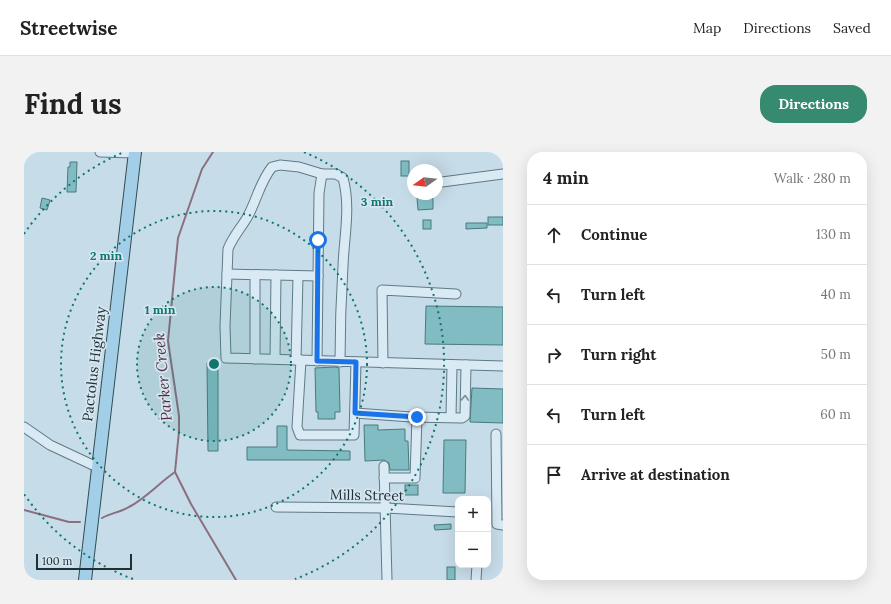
<!DOCTYPE html>
<html lang="en">
<head>
<meta charset="utf-8">
<style>
  body { margin:0; font-family:Lora,serif; background:#f2f2f2; color:#222 }
  .controls { position:absolute; right:12px; bottom:12px; display:grid; overflow:hidden; border-radius:8px; box-shadow:0 4px 16px #0002 }
  .controls button { width:36px; height:36px; display:grid; place-items:center; padding:0; border:0; border-bottom:1px solid #e0e0e0; background:#fff; color:#222; font:20px sans-serif }
  .compass { position:absolute; left:383px; top:12px; width:36px; height:36px; border-radius:50%; background:#fff; box-shadow:0 4px 16px #0002; rotate:255deg }
  .scale { position:absolute; left:12px; bottom:10px; width:96px; box-sizing:border-box; padding-left:4px; border:2px solid #203135; border-top:0; font-size:11px; line-height:14px; white-space:nowrap; color:#203135; -webkit-text-stroke:3px #d6e6f1; paint-order:stroke }
  .stop { position:absolute; width:12px; height:12px; margin:-9px; border:3px solid #1a73e8; border-radius:50%; background:#fff }
  .stop.end { background:#1a73e8; border-color:#fff; box-shadow:0 1px 4px #0008 }
  .list { margin:0; padding:0; list-style:none }
  h2 { display:flex; justify-content:space-between; align-items:center; height:52px; margin:0; padding:0 16px; font-size:17px }
  h2 small { font-size:13px; font-weight:400; color:#767676 }
  .list li { display:grid; grid-template-columns:26px 1fr auto; gap:12px; align-items:center; box-sizing:border-box; height:60px; padding:0 16px; border-top:1px solid #e0e0e0 }
  .list b { display:block; font-size:15px; white-space:nowrap }
  .list em { font-size:13px; font-style:normal; color:#767676 }
  .icon { flex:none; width:22px; height:22px; fill:none; stroke:currentColor; stroke-width:2; stroke-linecap:round; stroke-linejoin:round }
  .map { position:relative; flex:none; width:479px; height:428px; overflow:hidden; border-radius:16px }
  header { display:flex; align-items:center; gap:24px; box-sizing:border-box; height:56px; padding:0 20px; background:#fff; border-bottom:1px solid #e0e0e0 }
  header strong { font-size:19px }
  nav { display:flex; gap:22px; margin-inline-start:auto; font-size:14px }
  .intro { display:flex; align-items:center; justify-content:space-between; box-sizing:border-box; height:96px; padding:0 24px }
  h1 { margin:0; font-size:28px }
  .button { padding:10px 18px; border-radius:16px; background:#358a6f; color:#fff; font-size:14px; font-weight:700 }
  main { display:flex; gap:24px; padding:0 24px }
  aside { flex:1; background:#fff; border-radius:16px; box-shadow:0 4px 16px #0002 }
  .map>svg:first-child { display:block }
  .lines { fill:none; stroke-linecap:round; stroke-linejoin:round }
  .stream { stroke:#8b6f7f; stroke-width:2 }
  .building { fill:#81bcc3; stroke:#477a7f }
  .minor-casing { stroke:#5e7b83; stroke-width:11 }
  .major-casing { stroke:#324c51; stroke-width:14 }
  .minor { stroke:#d9eaf5; stroke-width:9 }
  .major { stroke:#a3cee8; stroke-width:12 }
  .oneway { stroke:#7c8e95 }
  .route { stroke:#1a73e8; stroke-width:5 }
  .ring { fill:none; stroke:#0f766e; stroke-width:2; stroke-dasharray:2 4 }
  .labels { text-anchor:middle; stroke-width:3.5; stroke-linejoin:round; paint-order:stroke }
  .street-label { font-size:14px; fill:#203135; stroke:#d6e6f1 }
  .water-label { font-size:15px; font-style:italic; fill:#53313e; stroke:#d6e6f1 }
  .centre { fill:#0f766e; stroke:#d6e6f1; stroke-width:2 }
  .ring-label { font-size:12px; text-anchor:middle; font-weight:bold; fill:#0f766e; stroke:#d6e6f1; stroke-width:3.5; stroke-linejoin:round; paint-order:stroke }
</style>
</head>
<body>
<header>
<strong>Streetwise</strong>
<nav><a>Map</a><a>Directions</a><a>Saved</a></nav>
</header>
<div class="intro"><h1>Find us</h1><a class="button">Directions</a></div>
<main>
<div class="map">
<svg width="479" height="428" viewBox="0 0 479 428">
  <rect width="100%" height="100%" fill="#c7dce9"/>
  <g class="lines">
    <g class="stream">
      <polyline points="151,320 167,352 212,428"/>
      <polyline points="0,358 45,370 56,370"/>
      <path d="M78,366C87,361 97,360 105,355C122,346 135,331 151,320L155,279V264L144,189L154,86L178,17L189,0"/>
    </g>
  </g>
  <g class="building">
    <rect x="377" y="9" width="8" height="15"/>
    <polygon points="46,10 53,10 52,40 43,40 44,15 46,15"/>
    <polygon points="18,46 26,48 23,58 16,56"/>
    <polygon points="393,46 409,46 409,57 394,58"/>
    <rect x="464" y="65" width="15" height="8"/>
    <rect x="399" y="68" width="8" height="9"/>
    <polygon points="442,71 463,71 463,76 442,77"/>
    <polygon points="402,154 479,155 479,193 401,192"/>
    <polygon points="183,211 194,211 194,299 184,299"/>
    <polygon points="311,215 315,216 316,260 311,260 311,267 294,267 294,260 292,260 291,216"/>
    <polygon points="448,236 479,237 479,271 446,270"/>
    <polygon points="340,273 354,273 354,278 381,277 381,289 384,289 385,318 366,318 365,311 360,308 341,309"/>
    <polygon points="253,274 263,274 263,298 326,299 326,308 223,308 223,295 253,295"/>
    <polygon points="420,288 442,288 441,341 419,341"/>
    <rect x="381" y="333" width="13" height="10"/>
    <polygon points="427,372 427,377 411,378 410,373"/>
    <rect x="423" y="415" width="8" height="13"/>
  </g>
  <g class="lines">
    <defs>
      <g id="minor">
        <polyline points="76,0 110,1"/>
        <polyline points="418,30 479,22"/>
        <polyline points="203,122 294,124"/>
        <polyline points="231,207 231,123"/>
        <polyline points="251,207 252,123"/>
        <polyline points="272,208 274,124"/>
        <polyline points="277,208 273,275 276,283 330,283 332,210"/>
        <polyline points="293,209 295,41 298,22"/>
        <path d="M316,210C316,178 317,146 319,114C320,85 327,55 319,26L312,22H298L275,15L256,13L248,15C236,30 233,47 224,64C218,75 209,84 204,97L201,174L202,206L479,214"/>
        <polyline points="359,211 358,138 432,142"/>
        <polyline points="331,261 387,265 438,266 441,264 442,213"/>
        <polyline points="427,265 428,213"/>
        <polyline points="0,275 26,293 73,315"/>
        <polyline points="472,282 473,372 479,373"/>
        <polyline points="360,314 363,428"/>
        <polyline points="360,326 391,326 393,265"/>
        <polyline points="252,355 362,356 434,360"/>
        <polyline points="452,428 453,413"/>
      </g>
      <polyline id="major" points="61,428 111,0"/>
    </defs>
    <use href="#minor" class="minor-casing"/>
    <use href="#major" class="major-casing"/>
    <use href="#minor" class="minor"/>
    <use href="#major" class="major"/>
  </g>
  <defs><path id="oneway-chevron" d="M-2-3.5L2.5 0L-2 3.5" fill="none" stroke-width="1.6" stroke-linecap="round" stroke-linejoin="round"/></defs>
  <use class="oneway" href="#oneway-chevron" transform="translate(441 246) rotate(-88)"/>
  <g class="lines">
    <polyline class="route" points="294,88 293,209 332,210 331,261 393,265"/>
  </g>
  <circle cx="190" cy="212" r="77" fill="#0f766e" fill-opacity=".12"/>
  <g class="ring">
    <circle cx="190" cy="212" r="77"/>
    <circle cx="190" cy="212" r="153"/>
    <path d="M109 427A230 230 0 0 1 0 342M0 82A230 230 0 0 1 100 0M280 0A230 230 0 0 1 271 427"/>
  </g>
  <g class="labels">
    <g class="street-label">
      <text transform="translate(70 212) rotate(-83)" y="5">Pactolus Highway</text>
      <text transform="translate(343 343) rotate(1)" y="5">Mills Street</text>
    </g>
    <g class="water-label">
      <text transform="translate(139 225) rotate(-95)" y="5">Parker Creek</text>
    </g>
  </g>
  <circle cx="190" cy="212" r="6" class="centre"/>
  <g class="ring-label">
    <text x="353" y="54">3 min</text>
    <text x="82" y="108">2 min</text>
    <text x="136" y="162">1 min</text>
  </g>
</svg>
<div class="controls">
<button>+</button>
<button>−</button>
</div>
<svg class="compass" viewBox="-18 -18 36 36"><path d="M0-13l5 13h-10z" fill="#e53935"/><path d="M0 13l5-13h-10z" fill="#767676"/></svg>
<div class="scale">100 m</div>
<div class="stop" style="left:294px;top:88px"></div>
<div class="stop end" style="left:393px;top:265px"></div>
</div>
<aside>
<h2>4 min<small>Walk · 280 m</small></h2>
<ul class="list">
<li><svg class="icon" aria-label="ahead" viewBox="0 0 24 24"><path d="M12 20V5M6 11l6-6 6 6"/></svg><div><b>Continue</b></div><em>130 m</em></li>
<li><svg class="icon" aria-label="left" viewBox="0 0 24 24"><path d="M17 20v-9H6M10 6l-5 5 5 5"/></svg><div><b>Turn left</b></div><em>40 m</em></li>
<li><svg class="icon" aria-label="right" viewBox="0 0 24 24"><path d="M7 20v-9h11M14 6l5 5-5 5"/></svg><div><b>Turn right</b></div><em>50 m</em></li>
<li><svg class="icon" aria-label="left" viewBox="0 0 24 24"><path d="M17 20v-9H6M10 6l-5 5 5 5"/></svg><div><b>Turn left</b></div><em>60 m</em></li>
<li><svg class="icon" aria-label="arrive" viewBox="0 0 24 24"><path d="M6 21V4h12l-3 4 3 4H6"/></svg><div><b>Arrive at destination</b></div></li>
</ul>
</aside>
</main>
</body>
</html>
